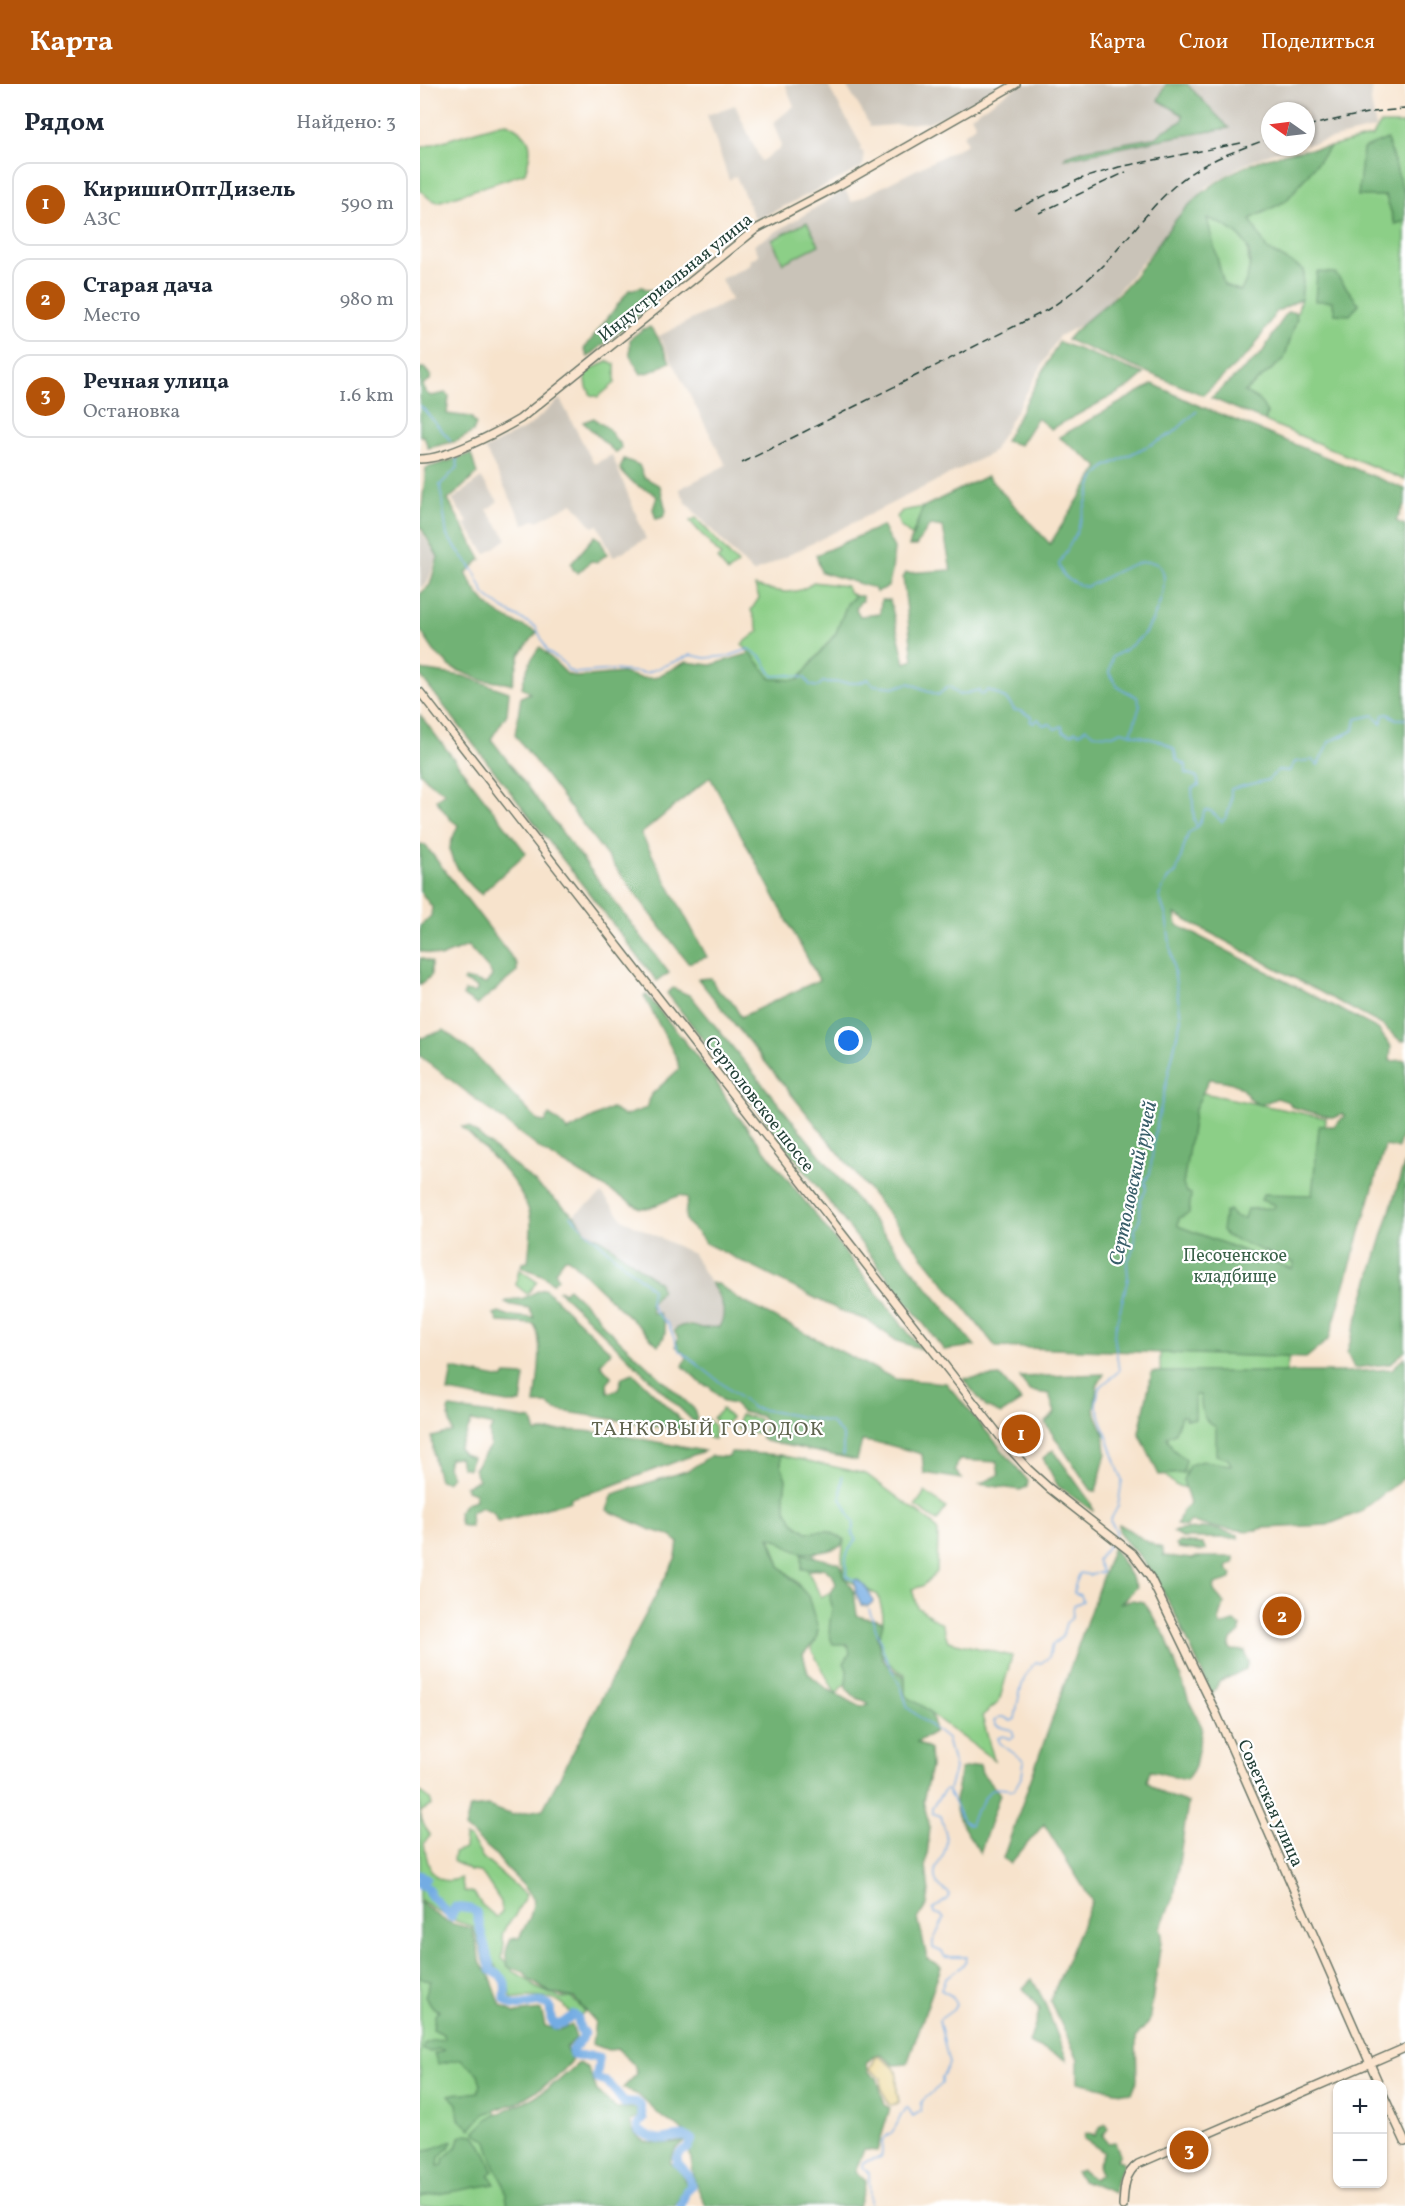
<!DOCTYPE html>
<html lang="ru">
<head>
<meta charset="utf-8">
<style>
  body { margin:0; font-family:Vollkorn,serif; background:#f2f2f3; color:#1f2937 }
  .controls { position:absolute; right:18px; bottom:18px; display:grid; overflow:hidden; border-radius:12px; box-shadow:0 2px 4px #0004 }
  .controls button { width:54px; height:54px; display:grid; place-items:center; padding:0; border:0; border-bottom:2px solid #e0e1e3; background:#fff; color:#1f2937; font:30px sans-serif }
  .compass { position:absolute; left:841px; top:18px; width:54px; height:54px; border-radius:50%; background:#fff; box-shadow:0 2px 4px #0004; rotate:284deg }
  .you { position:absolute; left:429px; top:957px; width:21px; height:21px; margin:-15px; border:4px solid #fff; border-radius:50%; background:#1a73e8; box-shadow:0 0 0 9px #1a73e833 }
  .badge { display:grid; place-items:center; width:39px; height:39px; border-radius:50%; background:#b45309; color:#fff; font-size:20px; font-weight:700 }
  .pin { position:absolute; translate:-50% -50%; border:3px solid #fff; box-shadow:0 2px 6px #0006 }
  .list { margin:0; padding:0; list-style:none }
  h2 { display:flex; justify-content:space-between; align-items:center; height:78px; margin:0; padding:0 24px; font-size:26px }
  h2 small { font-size:20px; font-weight:400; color:#747a83 }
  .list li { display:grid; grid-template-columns:39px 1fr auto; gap:18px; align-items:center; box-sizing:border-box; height:84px; margin:0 12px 12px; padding:0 12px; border:2px solid #e0e1e3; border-radius:18px }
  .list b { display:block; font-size:22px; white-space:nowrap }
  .list p { margin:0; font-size:20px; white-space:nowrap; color:#747a83 }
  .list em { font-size:20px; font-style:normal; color:#747a83 }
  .map { position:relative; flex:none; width:985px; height:2122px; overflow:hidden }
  header { display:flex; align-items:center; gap:36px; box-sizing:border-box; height:84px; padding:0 30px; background:#b45309; color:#fff }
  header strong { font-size:28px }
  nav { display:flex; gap:33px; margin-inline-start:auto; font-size:21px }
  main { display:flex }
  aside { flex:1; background:#fff }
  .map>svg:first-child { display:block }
  .industrial { fill:#c9c3b8 }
  .green { fill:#8ccf87; stroke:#56865e; stroke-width:1.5 }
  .forest { fill:#71b274; stroke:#487854; stroke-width:1.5; fill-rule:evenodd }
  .sand { fill:#eeda9e; stroke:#868c69; stroke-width:1.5 }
  .water { fill:#73ace3; stroke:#49748c; stroke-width:1.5 }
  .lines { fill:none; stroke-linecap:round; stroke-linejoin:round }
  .stream { stroke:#73ace3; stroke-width:1.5 }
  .river { stroke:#73ace3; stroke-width:9 }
  .secondary-casing { stroke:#6b7769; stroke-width:10 }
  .secondary { stroke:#fbe5cf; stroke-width:7 }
  .rail { stroke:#1f3d34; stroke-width:1.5; stroke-dasharray:9 4.5; stroke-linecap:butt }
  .labels { text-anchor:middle; stroke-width:4.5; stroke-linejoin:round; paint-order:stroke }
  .street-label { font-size:18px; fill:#1f3d34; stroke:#fff }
  .park-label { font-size:18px; fill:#3a6249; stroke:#fff }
  .water-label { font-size:20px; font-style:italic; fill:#385e69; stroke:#fff }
  .neighbourhood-label { font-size:20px; letter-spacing:1.5px; fill:#60644f; stroke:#fff }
</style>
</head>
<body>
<header>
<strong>Карта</strong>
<nav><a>Карта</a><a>Слои</a><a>Поделиться</a></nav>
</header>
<main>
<aside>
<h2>Рядом<small>Найдено: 3</small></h2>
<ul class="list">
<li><span class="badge">1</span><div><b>КиришиОптДизель</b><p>АЗС</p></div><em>590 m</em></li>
<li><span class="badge">2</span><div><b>Старая дача</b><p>Место</p></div><em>980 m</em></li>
<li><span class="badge">3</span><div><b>Речная улица</b><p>Остановка</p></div><em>1.6 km</em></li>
</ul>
</aside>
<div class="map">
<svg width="985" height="2122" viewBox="0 0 985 2122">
  <rect width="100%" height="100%" fill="#fff"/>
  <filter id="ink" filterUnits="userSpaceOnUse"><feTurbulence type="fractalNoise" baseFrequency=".0167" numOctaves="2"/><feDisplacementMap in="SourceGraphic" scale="12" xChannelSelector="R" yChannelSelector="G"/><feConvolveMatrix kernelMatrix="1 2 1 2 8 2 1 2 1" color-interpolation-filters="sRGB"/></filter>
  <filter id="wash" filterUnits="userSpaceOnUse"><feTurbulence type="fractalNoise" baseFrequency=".008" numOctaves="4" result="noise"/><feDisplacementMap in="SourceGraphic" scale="24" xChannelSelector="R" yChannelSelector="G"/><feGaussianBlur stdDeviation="1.35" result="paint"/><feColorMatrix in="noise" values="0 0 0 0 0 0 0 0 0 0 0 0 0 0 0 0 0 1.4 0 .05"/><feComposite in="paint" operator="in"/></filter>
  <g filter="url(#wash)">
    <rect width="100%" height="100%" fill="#f7e3cc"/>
    <g class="industrial">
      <polygon points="365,0 407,0 441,61 440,67 443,67 444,78 441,84 343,133 335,135 316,92 309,96 287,31 315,21 341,77 360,65 361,59 353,39 374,22"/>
      <polygon points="425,0 590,0 556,19 509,38 450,43 442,27"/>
      <polygon points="601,0 953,0 951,18 956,44 886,61 886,27 850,27 850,63 877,63 851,69 819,83 786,103 676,233 639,252 572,369 333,489 267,420 259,405 306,381 239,252 311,216 301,195 330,181 331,175 339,171 334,161 425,106 432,118 547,60 543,51 556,41 551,32"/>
      <polygon points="140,315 174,380 192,371 226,455 193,473 178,441 173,443 153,419 117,437 116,435 104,441 65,365 108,343"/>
      <polygon points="61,394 78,417 67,426 87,455 66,470 45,440 48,438 32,416"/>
      <polygon points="0,446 17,473 7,500 0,504"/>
      <polygon points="182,1110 204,1136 273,1170 304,1223 303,1236 299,1243 284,1244 269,1240 257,1243 254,1247 225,1219 152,1132"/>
    </g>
    <g class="green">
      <path d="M87,39C114,53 113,63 105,89L18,118L10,115L0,106V64L79,40Z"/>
      <polygon points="960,40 985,40 985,112 967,56 938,111 966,112 975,140 985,137 985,396 845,337 847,329 823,309 864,275 881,215 884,187 847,165 830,135 866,117 910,63 953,52"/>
      <polygon points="786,134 808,142 819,151 827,161 830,189 821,207 804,201"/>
      <polygon points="387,138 399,161 363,179 352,156"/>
      <polygon points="187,277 195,280 195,299 178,313 171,311 167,303 165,289"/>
      <polygon points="503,423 492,452 480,442 477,433 482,427"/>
      <polygon points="276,434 318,480 308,488 297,475 301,472 270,437"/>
      <path d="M393,498L426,502L430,509L435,512L427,520L416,549L378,596L351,595L322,560L339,547L331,526L339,514L335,502C353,507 378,514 393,498Z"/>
      <polygon points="778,1008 906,1034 894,1137 837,1446 829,1446 774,1406 755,1401 743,1389 740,1276 746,1173"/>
      <polygon points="99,1185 117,1198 107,1210 96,1201"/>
      <polygon points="302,1325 311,1334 302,1343 293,1334"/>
      <polygon points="320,1331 339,1335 337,1349 317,1345"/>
      <polygon points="286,1334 294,1342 294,1355 289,1354 278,1343"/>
      <path d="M361,1371L446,1390L512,1439L518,1448L517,1488L502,1502L492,1505L497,1523L522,1540L528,1557L592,1572L579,1618L562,1632L574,1676L485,1611V1590C470,1583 458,1571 459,1553C460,1547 463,1541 463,1534C463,1527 460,1519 458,1511L444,1504L440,1505L424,1492L422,1473L424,1455L408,1447L387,1448L373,1438L366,1425L364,1410L366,1395L361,1382Z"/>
      <polygon points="505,1408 526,1424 517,1437 495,1422"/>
      <polygon points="350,1451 390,1466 404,1484 388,1487 401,1513 422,1503 437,1547 425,1560 436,1570 428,1598 421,1603 418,1609 415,1608 391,1565 396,1556 398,1545 378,1499 360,1482"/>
      <path d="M0,1707L9,1714L12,1721L0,1728L2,1736L10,1752L4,1759C7,1781 12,1805 41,1794L44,1807L54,1809L61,1820L76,1833L82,1829L81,1818L64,1792L59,1788L50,1787L33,1777L34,1769L44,1765L45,1753L50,1754L63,1774L106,1811L94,1833L86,1842L82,1851L84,1859L82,1875L93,1887L107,1895L115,1903L140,1914H151L165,1927L162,1930L154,1932C149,1928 145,1922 140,1918C132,1913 101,1912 92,1915C86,1895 85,1894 72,1878L65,1880L53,1842C32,1838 18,1828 0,1816Z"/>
      <polygon points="0,1873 49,1975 89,1963 63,2003 85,2050 92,2122 0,2122"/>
    </g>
    <g class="forest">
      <polygon points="746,0 767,0 809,44 743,55 644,75 646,72 664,66 737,53 743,47 762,37 763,31 738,16"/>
      <polygon points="967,55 985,112 985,137 975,140 966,112 938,112 943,65"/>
      <path d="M910,63L866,117L830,135L847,165L884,186L881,215L856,228L832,266L783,311L647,256C663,236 687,222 704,204C728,179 743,148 766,124C806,83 854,67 910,63ZM787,134C825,148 842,167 821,207L804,201Z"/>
      <polygon points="897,188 915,189 939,220 930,231 915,230 912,217 895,217"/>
      <polygon points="222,203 228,206 241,205 244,209 237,217 168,273 164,265 209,206"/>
      <path d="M867,228H875L877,234L864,275L824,308C838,314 840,315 847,329L845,337L791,314L842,269Z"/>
      <polygon points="230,243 237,252 250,278 230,288 221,290 210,272 210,255 223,245"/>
      <polygon points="639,258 724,290 709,303 631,345 617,334 600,361 585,357"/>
      <polygon points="0,284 4,284 11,292 10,296 3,300 5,308 11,312 25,309 29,312 27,330 51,333 56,340 53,348 37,357 8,364 4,352 0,352"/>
      <path d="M733,300L775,320L985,405V419L976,437L985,441V957H981L962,941L755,830L757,841L958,945L971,963L970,977L985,976V1041L978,1064L965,1062L909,1255L886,1274L576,1263L278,895L291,894L297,906L311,916L321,933L399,896L290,693L221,750L287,873L268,879L95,651L101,613L110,609L102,603C105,590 111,573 120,563L147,590L157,593L202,589L221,594H234L266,578L291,581L331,569L351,595L378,596L416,549L427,520L435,512H442L443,517L440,518L436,525L440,532L460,530L461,516H470L485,579L493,576L483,494L486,489L531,486L523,443L510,441L496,462H489L503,423L567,392L630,460L679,383L639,353ZM789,995C799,996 815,997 822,1005C830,1013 828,1016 840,1021L857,1014L869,1018L872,1023L914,1034L922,1030L925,1032L914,1042H899L892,1111L843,1110L841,1116L855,1121L854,1124L827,1125L824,1134L815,1133L809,1126L805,1128L802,1146L806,1152L874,1179L872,1185L758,1142L759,1134L769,1129L771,1110L766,1108L763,1101L775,1025Z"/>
      <path d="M174,334C178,339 181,339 186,343C192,347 193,355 200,359L201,364L196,369L163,338Z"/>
      <path d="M51,370L57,390L28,416L61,475L46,489C62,525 82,534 117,548L100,570L92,600L62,596L32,584L14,567L0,546V510L10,501L18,473L0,442L6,384Z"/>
      <path d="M204,375L219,381L224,393L240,402L246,427L243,433L236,435L233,425L237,413C232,406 227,407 220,403C211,398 205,392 200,385Z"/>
      <polygon points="462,442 474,464 472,488 468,503 456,508 454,504 401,488 396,471"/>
      <polygon points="175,452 180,455 187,470 177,478 171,477 158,489 153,485 151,480"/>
      <polygon points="0,586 43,592 89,608 87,630 71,655 249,889 237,897 0,591"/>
      <path d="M0,631L106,769L64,807L62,811C52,804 28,777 30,764C30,757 36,748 38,741L30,735L16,716L25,708L10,699L0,688Z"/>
      <polygon points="0,760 5,761 97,880 97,888 57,921 43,912 45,907 55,909 58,904 43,897 45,895 66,900 72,892 71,888 48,862 20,873 0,867 0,842 11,832 12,823 0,807"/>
      <polygon points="0,874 11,878 11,892 0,901"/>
      <polygon points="253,904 271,912 555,1262 524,1266 247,909"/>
      <path d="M227,911L294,994L313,1026L501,1265L477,1257L447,1236L421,1227L285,1159C271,1135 260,1148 268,1114L260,1111L229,1124H220L124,1068L0,972V953L2,954L24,946L53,969L118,1037L125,1038L129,1031L137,1036L148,1047L191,1024L204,1032L227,1024L231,1011L259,985L257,975L224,912Z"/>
      <path d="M42,1043H49L158,1135L166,1148L183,1156L239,1199L241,1207L230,1220L232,1229H239C246,1241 249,1250 238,1261L148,1174H145L135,1187L138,1194L133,1199L122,1191L101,1183L102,1179L108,1178C109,1164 113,1145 110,1131C102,1098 65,1066 42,1043Z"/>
      <polygon points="985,1077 985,1267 970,1280 934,1284 927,1269"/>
      <path d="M291,1199L298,1200L320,1216L475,1295L526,1299L608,1397L607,1403L600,1406L560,1400L579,1391L577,1378L539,1376L535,1386L542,1395L504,1389L502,1370L465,1360L442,1357L437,1376L345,1357L341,1353L346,1339L341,1332L322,1328L314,1320L304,1318L290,1303L282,1300L263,1282L267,1273L256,1262L258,1254L254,1247C263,1237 271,1243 283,1244C288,1244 293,1243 299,1243C309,1227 300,1213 291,1199Z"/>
      <polygon points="148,1204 176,1230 185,1243 274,1325 277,1335 274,1338 138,1206 144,1208"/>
      <path d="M125,1205L191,1268L180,1280L192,1293L187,1300L188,1309L198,1306L202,1293L213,1289L273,1348L135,1326L127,1320H115C117,1299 125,1259 114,1240L78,1238L74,1230L79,1228L90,1232L114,1234L109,1224L91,1221L85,1218C91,1214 93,1216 100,1215C109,1214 115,1206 125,1205Z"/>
      <path d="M985,1273V1393L940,1428L907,1441L845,1444L829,1447L790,1443L770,1437L765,1443L757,1441L762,1427L770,1420L763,1396L769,1381L782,1377L811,1381L808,1375L796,1371V1343C781,1336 782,1326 780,1311H775V1335H765V1332H761L755,1349L747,1353L753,1365L766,1376L763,1389L739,1391L719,1349L732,1288H926L972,1285Z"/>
      <polygon points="32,1285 83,1295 86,1291 105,1292 101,1319 87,1319 28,1308"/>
      <polygon points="684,1290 677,1302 674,1326 684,1349 686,1369 676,1408 671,1406 625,1339 635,1329 629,1310 609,1307 600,1293"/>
      <polygon points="580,1292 601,1317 581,1330 566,1323 543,1295"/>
      <path d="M30,1324L112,1336L116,1349C160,1339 238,1359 284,1367L183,1405L150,1414L151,1417L78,1438L73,1428L61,1423L50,1429L51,1443L40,1441L38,1428L46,1419L56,1416L55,1409L47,1406L45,1402L59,1396L54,1385L70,1362V1347L73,1342L52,1337C46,1347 45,1356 38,1364L43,1370L52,1373L49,1385L41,1383L39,1373L29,1374L27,1383L32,1392L26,1398L19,1396L14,1376L12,1353L32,1348L28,1326Z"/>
      <polygon points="633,1366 671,1419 673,1427 638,1402 623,1374"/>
      <path d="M311,1368L361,1371V1382L366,1395L364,1410L366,1425L373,1438L387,1448L408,1447L424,1455L421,1462C407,1468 388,1472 374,1466C364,1461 361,1455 349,1453L360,1482L388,1512L398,1545L396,1556L383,1570L388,1589L407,1605L441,1623L449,1620L445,1617L436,1614L426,1604L427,1586L424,1579L430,1569L428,1560H413C406,1548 411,1535 412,1523C412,1520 410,1517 410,1513C410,1509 414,1504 416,1500L413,1492L404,1484L382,1485V1470L419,1479L424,1492L434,1508L437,1531C447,1537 455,1533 463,1538L461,1547L457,1552C461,1573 462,1582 483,1591L485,1595V1611C501,1623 516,1624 514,1648L497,1658L510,1666L511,1683L503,1717L510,1744L506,1781L509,1809L507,1821L498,1834L507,1874L521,1883L487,1980L474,1981L461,1970L455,1971L446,1979L449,1988L457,1994L465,2022L470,2024L457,2067L444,2066L435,2087L446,2097L438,2122H286L275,2098L269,2065L264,2048L256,2041L243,2034L218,2011L203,2004L217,1990L214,1981L198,1965L188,1966L172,1960L175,1937L154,1914L130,1909L110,1896L104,1888L88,1883C84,1872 86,1864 91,1855L99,1854L110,1833L114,1816L103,1801L86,1784L75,1770L45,1744L50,1724L68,1722L92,1731L123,1725L256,1473L258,1458L249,1451L229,1445L187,1426L193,1410L269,1386L290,1372L309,1373Z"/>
      <path d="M699,1440C714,1448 726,1460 742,1464L744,1472L772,1475L777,1473H814V1479L808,1482L807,1485L812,1490L811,1495L795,1500L794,1507L804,1519L799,1537L801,1542L814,1538L820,1541V1548L811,1556L809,1563L812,1566L825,1567L828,1577L826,1585L799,1598L792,1611C771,1565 752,1515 721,1474C714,1464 696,1453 699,1440Z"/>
      <path d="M782,1444L800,1446L818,1451V1454H762L753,1448C762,1444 772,1447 782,1444Z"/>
      <polygon points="759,1458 782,1460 786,1466 782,1467 758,1464 756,1461"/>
      <path d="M693,1463L717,1503L701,1519L712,1516L724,1518L746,1553L769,1617L782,1643L775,1683L766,1696C754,1694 743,1688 730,1687L727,1697C742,1713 750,1711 768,1719L754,1812L740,1844L742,1851L729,1938L716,1953L717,1996L712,2009L695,2007L658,1998V1975L630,1917L672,1817L624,1740L590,1780L583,1774Z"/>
      <path d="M560,1681L562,1689L580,1710L560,1769C551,1753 535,1736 535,1717C535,1712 538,1708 538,1703C540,1696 538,1692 541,1685Z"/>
      <path d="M0,1818C21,1834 24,1840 52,1844L61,1880L70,1892L81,1922L95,1929L121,1926L125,1942L139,1946L152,1941L156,1954L146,1964L152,1977L134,1996L96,2019L64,2030L51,2045L39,2035L37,2020L29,2011C39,2008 48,2010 58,2008L61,2001L58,1990L41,1975L18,1980L14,1970L25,1966L18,1965L11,1968L3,1966L4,1960L13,1956L24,1955L23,1950L13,1945L15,1931L19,1927L11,1922L5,1912L11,1896L0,1894Z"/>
      <polygon points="612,1895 624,1917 647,1976 609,1959 620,1925 603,1904"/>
      <path d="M159,1979L168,1984L177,2007L196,2024H216L219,2033L210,2038C217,2066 243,2060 265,2057L255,2066L250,2078L260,2087L267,2101L255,2122H88L83,2096L76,2086L67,2057L55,2048L69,2034L114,2013L137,1998Z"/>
      <polygon points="685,2040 688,2044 683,2052 688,2059 695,2058 700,2070 697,2075 704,2080 697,2094 694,2109 662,2096 656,2088 662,2086 674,2095 681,2090 678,2081 684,2068 664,2055 665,2049 675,2052 679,2045"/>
      <path d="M46,2050L55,2051C62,2061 69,2075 73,2087L69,2091L75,2100L0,2113V2069L33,2057L31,2061L19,2073L18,2082L23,2081V2075L38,2061L40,2053Z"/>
    </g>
    <path class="sand" d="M457,1971C489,1991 471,1987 479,2018L473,2021H469L461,2002V1994L450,1985Z"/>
    <path class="water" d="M437,1495C445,1501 451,1508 453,1518L448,1522L441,1521L436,1509L434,1496Z"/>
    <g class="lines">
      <g class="stream">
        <polyline points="0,321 31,357"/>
        <path d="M36,372L38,383L20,401L27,452L54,487L65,511L83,525L116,543L128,568L144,579L148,586L155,589L193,586L226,589L271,571L285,574L309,572L329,565L342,574L353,592L371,591L385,594L390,601L397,603L403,598L439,599L448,595L454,601L476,603L489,599L518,611L529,602L539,611L559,606L561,611L568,606C579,610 590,616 594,626L601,627L612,633L610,637L614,639L618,635L623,641L630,640L635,645L642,642L643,648L651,650L655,647L660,649L666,644L673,650L693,651L701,647L743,658L754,665L757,676L766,681V689L777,693L779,701L772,705L774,735L777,743L768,750L756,789L748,794L739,812L746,832L761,934L735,1049L730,1089L725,1097L726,1106L720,1117V1134L715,1144L714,1163L707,1179L708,1194L694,1250L699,1287L679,1304L676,1320L702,1396L698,1422L690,1437L696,1446L694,1453"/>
        <path d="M711,649L720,622L717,613L698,603L689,589L692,573C706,566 719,558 728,544C736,531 758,483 731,478C712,475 684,496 666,503C652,498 642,495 639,480L657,448L673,396L685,383L752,350L777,327"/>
        <path d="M778,742L785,726L791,727L802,738C811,729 811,717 811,705L848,696L858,686L869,687L875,678L892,676L898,681L909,658L934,646L936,635L954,631L961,640L963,631L968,630L976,635H985"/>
        <polyline points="151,1132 163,1144"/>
        <polyline points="165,1146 232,1205 230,1218 235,1228 248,1240 259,1266 333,1324 410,1338 423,1351 423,1371"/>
        <path d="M422,1392L421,1414L434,1440L432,1449L436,1456C424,1471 425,1474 427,1492L434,1496"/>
        <polyline points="449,1525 467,1577 481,1603 488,1624 527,1655 535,1685 529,1705"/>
        <path d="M450,2122L449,2089L442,2083L443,2078L461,2073C463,2068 461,2064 462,2059C463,2053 468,2052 472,2048C478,2041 480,2031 486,2023L488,2024L493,2032L501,2027L502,2017L522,2000V1993L529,1980L519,1936L533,1926L536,1921L532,1912L521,1906L525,1894C533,1888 544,1884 547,1873H525L522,1868L513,1864V1857L524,1835L521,1831L514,1829L513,1825L529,1814L530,1810C525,1806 519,1803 516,1797C511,1785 522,1776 525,1766C529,1753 524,1744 521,1732L512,1729V1723L525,1706L528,1707L543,1737L550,1741C552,1733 554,1729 559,1723C571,1703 570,1702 594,1706L602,1692L604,1677L580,1659L578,1654L583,1652L590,1655L594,1652L592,1646L577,1642L574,1637L579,1633H584L591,1637L595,1635C598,1618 601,1589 616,1578L621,1579L629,1573L632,1561L642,1553L646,1539L652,1534L654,1521L663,1517L661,1511L654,1509L655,1501L660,1489L670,1491L682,1488L677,1476L692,1457"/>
      </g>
      <path class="river" d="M0,1791L6,1794L0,1800L9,1805L10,1811L31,1833L35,1823L51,1825L56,1828L71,1886C87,1894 86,1898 85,1915C99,1931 115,1911 130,1922L131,1935L135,1941L143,1939L154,1931L158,1934L160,1945L164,1949L162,1955L152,1966L153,1971C162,1975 169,1970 178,1973C180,1981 176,1987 177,1995C180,1997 183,1997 186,1998C194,2002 198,2013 204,2019L216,2018L220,2021L223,2035L218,2041L219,2047C225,2050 232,2054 238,2055C249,2057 261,2047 272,2056L268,2064C261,2068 257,2070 257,2079L269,2092L271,2102L266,2107L261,2122"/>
    </g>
  </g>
  <g filter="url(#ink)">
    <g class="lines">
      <defs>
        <g id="secondary">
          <path d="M0,375C27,375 76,349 100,335L336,145L418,102L596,0"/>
          <path d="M0,608C194,859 391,1109 586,1360L608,1385L629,1404L712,1469L730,1493L797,1631L959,2000"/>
          <polyline points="962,2008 985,2058"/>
          <path d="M703,2122C704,2106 704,2090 718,2080L985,1964"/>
        </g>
      </defs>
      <use href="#secondary" class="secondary-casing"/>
      <use href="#secondary" class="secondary"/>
      <g class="rail">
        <polyline points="886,42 952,28 985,25"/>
        <polyline points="594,126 660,95 699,83 821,59"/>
        <polyline points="619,129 706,88"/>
        <path d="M322,379L627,226C653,209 676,190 697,166C717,143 735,118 759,98C785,76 819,66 850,54"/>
      </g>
    </g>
  </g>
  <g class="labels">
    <g class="street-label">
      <text transform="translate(255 193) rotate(-39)" y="6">Индустриальная улица</text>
      <text transform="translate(340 1020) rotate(52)" y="6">Сертоловское шоссе</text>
      <text transform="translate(851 1719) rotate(66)" y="6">Советская улица</text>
    </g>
    <g class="park-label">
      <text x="815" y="1177">Песоченское<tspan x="815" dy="21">кладбище</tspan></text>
    </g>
    <g class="water-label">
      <text transform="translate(712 1099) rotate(-78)" y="7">Сертоловский ручей</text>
    </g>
    <g class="neighbourhood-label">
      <text x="288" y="1351">ТАНКОВЫЙ ГОРОДОК</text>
    </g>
  </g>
</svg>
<div class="controls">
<button>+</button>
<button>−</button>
</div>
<svg class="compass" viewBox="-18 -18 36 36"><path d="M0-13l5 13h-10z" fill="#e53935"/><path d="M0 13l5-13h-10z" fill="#747a83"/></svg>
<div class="you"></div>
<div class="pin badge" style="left:601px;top:1350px">1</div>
<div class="pin badge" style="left:862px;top:1532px">2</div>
<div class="pin badge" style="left:769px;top:2066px">3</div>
</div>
</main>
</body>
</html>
